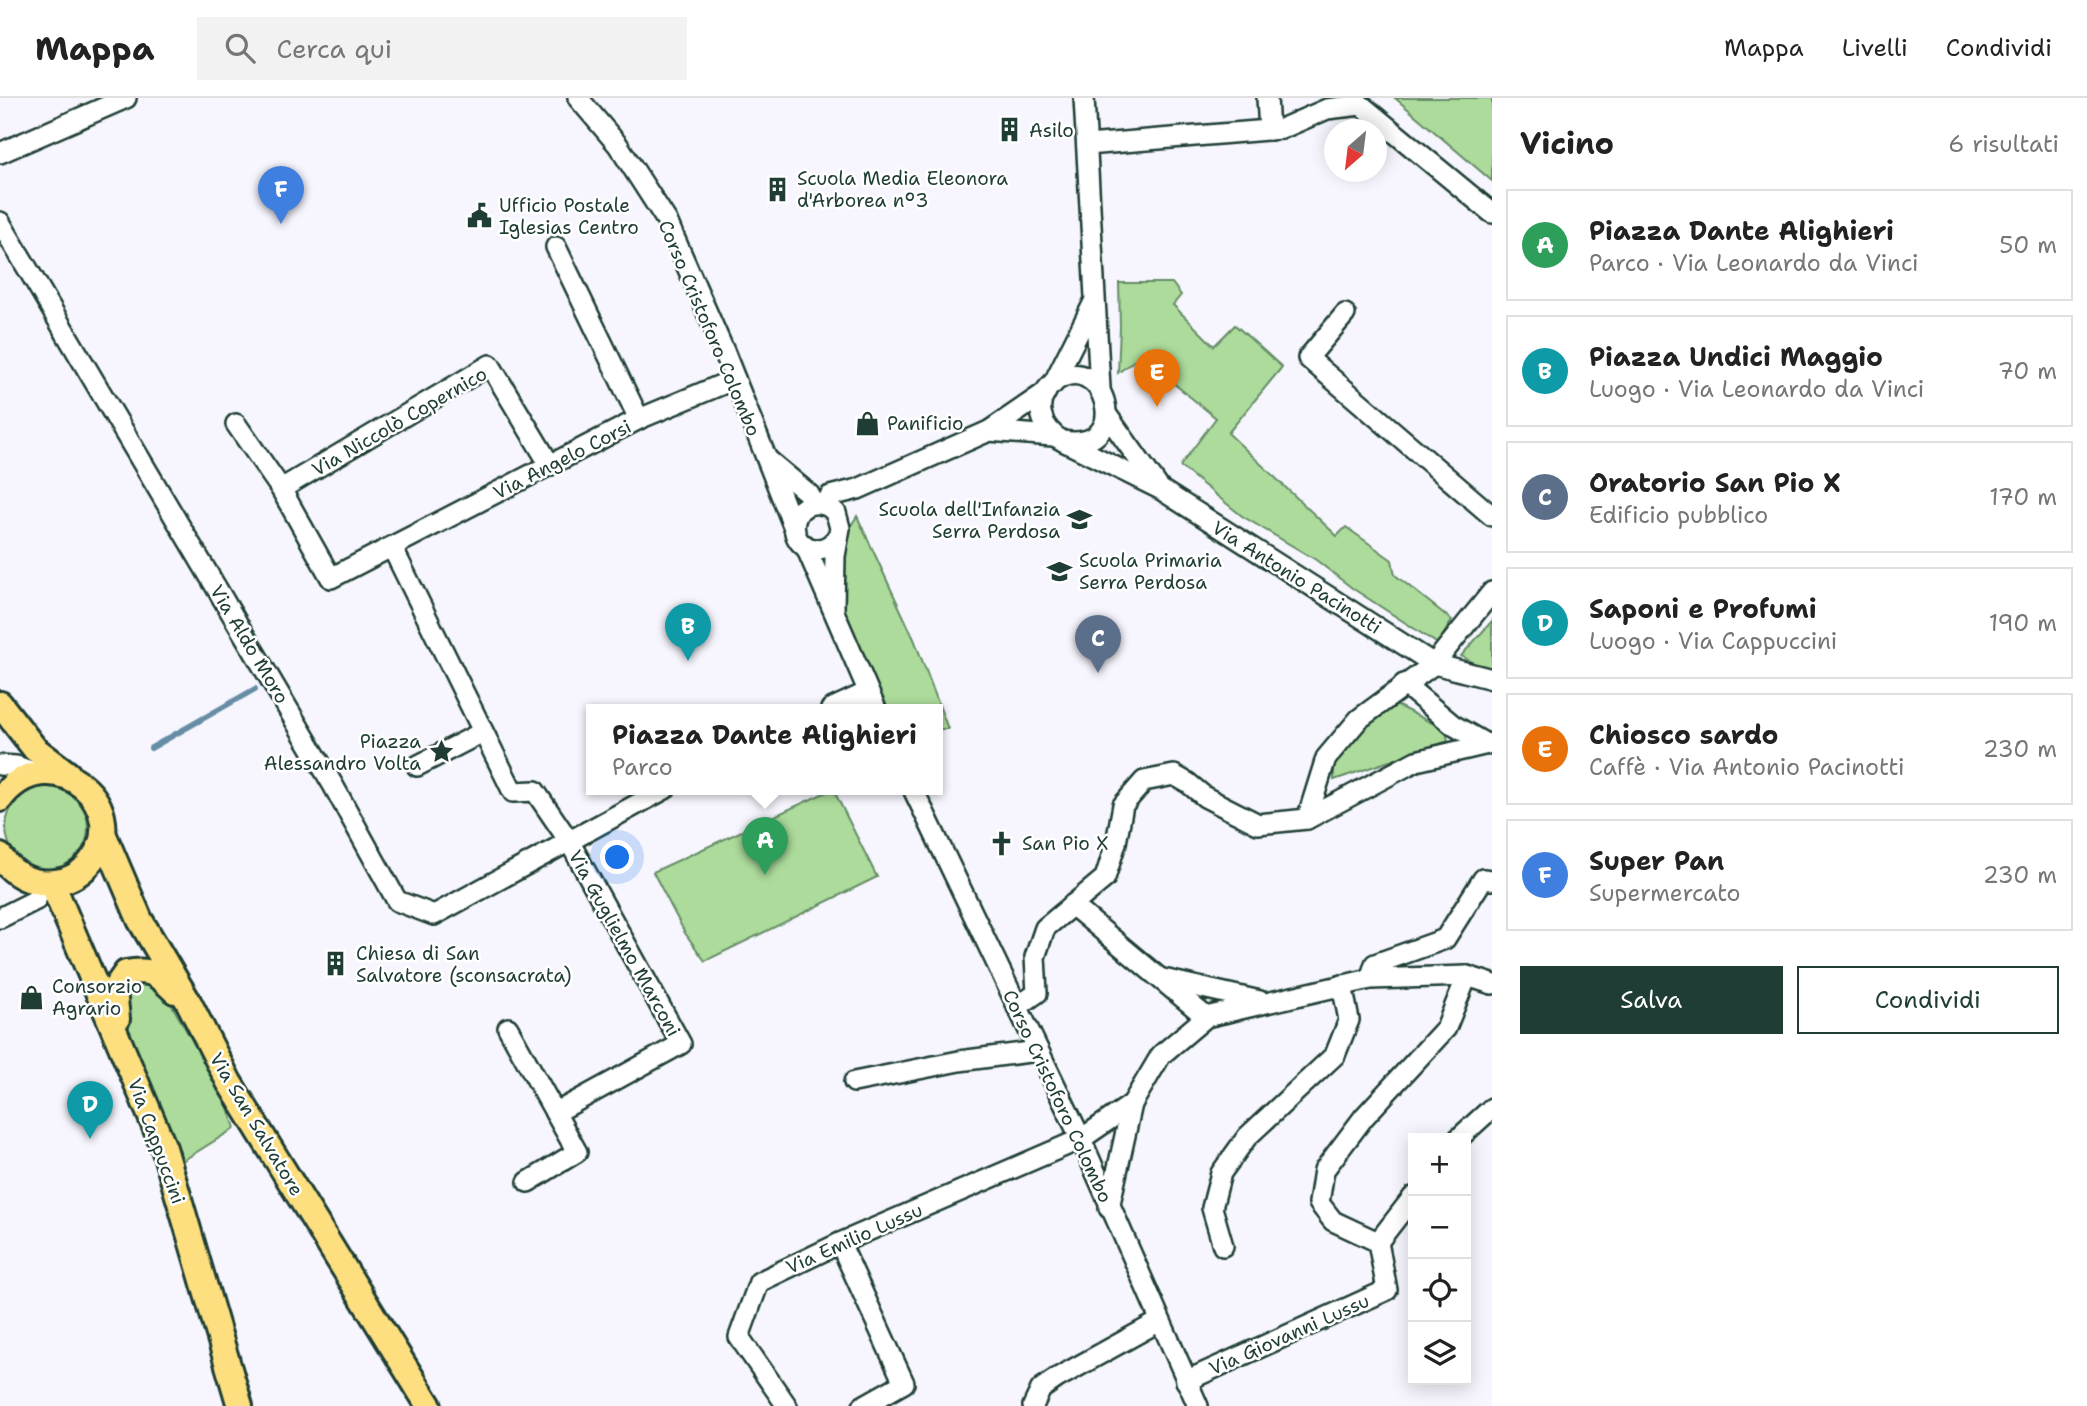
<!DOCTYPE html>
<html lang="it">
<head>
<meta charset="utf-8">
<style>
  body { margin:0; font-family:"Shantell Sans",sans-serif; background:#f2f2f2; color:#222 }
  .controls { position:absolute; right:21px; bottom:21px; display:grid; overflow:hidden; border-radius:0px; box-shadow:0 4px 18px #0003 }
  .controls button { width:63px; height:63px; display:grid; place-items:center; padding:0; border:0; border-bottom:2px solid #e0e0e0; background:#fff; color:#222; font:35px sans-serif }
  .compass { position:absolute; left:1324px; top:21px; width:63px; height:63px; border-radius:50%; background:#fff; box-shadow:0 4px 18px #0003; rotate:208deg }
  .you { position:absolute; left:618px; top:760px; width:24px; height:24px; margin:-18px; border:5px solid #fff; border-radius:50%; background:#1a73e8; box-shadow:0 0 0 10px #1a73e833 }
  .badge { display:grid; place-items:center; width:46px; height:46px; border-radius:50%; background:#1f3d34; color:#fff; font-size:23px; font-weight:700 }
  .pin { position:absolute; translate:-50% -58px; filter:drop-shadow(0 2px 4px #0008) }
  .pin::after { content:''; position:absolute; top:37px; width:24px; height:21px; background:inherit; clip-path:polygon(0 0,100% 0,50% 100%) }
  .popup { position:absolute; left:586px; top:606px; width:357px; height:91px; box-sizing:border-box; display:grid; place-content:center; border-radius:0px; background:#fff; filter:drop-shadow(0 2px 5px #0005); font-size:23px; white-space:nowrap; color:#767676 }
  .popup b { font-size:26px; color:#222 }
  .popup::after { content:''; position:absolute; left:50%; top:100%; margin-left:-14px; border:14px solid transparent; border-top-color:#fff }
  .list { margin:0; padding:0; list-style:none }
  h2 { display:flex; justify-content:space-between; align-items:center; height:91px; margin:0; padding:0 28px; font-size:30px }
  h2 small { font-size:23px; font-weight:400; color:#767676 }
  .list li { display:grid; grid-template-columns:46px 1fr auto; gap:21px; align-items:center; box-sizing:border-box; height:112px; margin:0 14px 14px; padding:0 14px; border:2px solid #e0e0e0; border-radius:0px }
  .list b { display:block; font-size:26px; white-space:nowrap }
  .list p { margin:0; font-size:23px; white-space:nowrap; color:#767676 }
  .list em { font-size:23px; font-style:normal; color:#767676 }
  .actions { display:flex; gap:14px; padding:21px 28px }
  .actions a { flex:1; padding:16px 0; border:2px solid #1f3d34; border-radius:0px; text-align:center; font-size:24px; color:#1f3d34 }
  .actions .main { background:#1f3d34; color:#fff }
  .icon { flex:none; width:38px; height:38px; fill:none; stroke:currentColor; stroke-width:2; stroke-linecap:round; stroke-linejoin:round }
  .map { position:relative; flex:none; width:1492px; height:1308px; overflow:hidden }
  header { display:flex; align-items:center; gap:42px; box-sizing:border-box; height:98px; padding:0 35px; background:#fff; border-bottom:2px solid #e0e0e0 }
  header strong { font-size:33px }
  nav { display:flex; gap:38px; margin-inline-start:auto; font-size:24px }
  .search { width:490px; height:63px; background:#f2f2f2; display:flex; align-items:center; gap:18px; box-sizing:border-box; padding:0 24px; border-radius:0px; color:#767676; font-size:26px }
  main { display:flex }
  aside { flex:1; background:#fff }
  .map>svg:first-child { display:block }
  .green { fill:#acdb9b; stroke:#668c68; stroke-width:2 }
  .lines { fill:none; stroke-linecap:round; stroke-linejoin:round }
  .stream { stroke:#668da5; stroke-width:6 }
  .minor-casing { stroke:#1f3d34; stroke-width:24 }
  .major-casing { stroke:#1f3d34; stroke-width:30 }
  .minor { stroke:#fff; stroke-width:19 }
  .major { stroke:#fddf80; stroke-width:24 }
  .labels { text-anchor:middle; stroke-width:5; stroke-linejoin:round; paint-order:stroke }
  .poi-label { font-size:19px; fill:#1f3d34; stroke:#fff; text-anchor:start }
  .street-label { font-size:19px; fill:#1f3d34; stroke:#fff }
</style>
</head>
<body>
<header>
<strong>Mappa</strong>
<div class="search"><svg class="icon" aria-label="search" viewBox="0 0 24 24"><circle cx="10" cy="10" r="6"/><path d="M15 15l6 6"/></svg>Cerca qui</div>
<nav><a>Mappa</a><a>Livelli</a><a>Condividi</a></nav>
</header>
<main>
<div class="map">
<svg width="1492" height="1308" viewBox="0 0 1492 1308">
  <rect width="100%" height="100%" fill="#f7f6fe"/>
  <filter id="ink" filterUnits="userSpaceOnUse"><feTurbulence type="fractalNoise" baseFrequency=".0143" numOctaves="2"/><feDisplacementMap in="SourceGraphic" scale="14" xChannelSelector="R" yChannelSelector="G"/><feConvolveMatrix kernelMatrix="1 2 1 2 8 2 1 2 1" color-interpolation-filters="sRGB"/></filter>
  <g filter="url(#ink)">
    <g class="green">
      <polygon points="1395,0 1492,0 1492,83"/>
      <polygon points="1119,185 1172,185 1181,197 1173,207 1214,248 1235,227 1282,269 1228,335 1337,438 1346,429 1392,462 1395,477 1452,522 1438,546 1352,490 1316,462 1242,418 1180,368 1216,320 1140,258 1118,275 1120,229"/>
      <polygon points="857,418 914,541 948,631 938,631 938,611 882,611 841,509 843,440"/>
      <polygon points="1492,523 1492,575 1461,558"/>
      <polygon points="1398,608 1446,632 1448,643 1334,682 1334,657 1378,611"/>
      <circle cx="47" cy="730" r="41"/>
      <polygon points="833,691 877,779 705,863 685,835 653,774"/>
      <polygon points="154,882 166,897 224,998 235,1030 179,1065 125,940 122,897 136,884"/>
    </g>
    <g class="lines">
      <polyline class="stream" points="151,650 255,591"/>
      <defs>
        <g id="minor">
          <polyline points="578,0 618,47 667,123 724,253 794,430"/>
          <polyline points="1084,0 1100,290"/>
          <polyline points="1267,0 1269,32"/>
          <polyline points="1087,47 1281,31 1327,11 1361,7 1492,115"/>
          <polyline points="0,55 126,0"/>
          <polyline points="0,124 333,687 397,803 434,817 665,691"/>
          <polyline points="556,149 639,321"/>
          <polyline points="1345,216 1308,260 1492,418"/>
          <polyline points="1053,286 1094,204"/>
          <polyline points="1107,317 1157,387"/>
          <polyline points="236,326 281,391 331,480 639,321 735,281"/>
          <polyline points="989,333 1053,338"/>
          <path d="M1063,343C1138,355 1102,246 1053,285C1031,304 1041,331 1063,343L1160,391L1434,566L1492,581"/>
          <polyline points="767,361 809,396 814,405"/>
          <polyline points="281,391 490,267 550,367"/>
          <polyline points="825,407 830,398 858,391 989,333 1046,294"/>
          <polyline points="805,447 876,611"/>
          <polyline points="392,449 513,694 535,693 569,743 681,946 555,1015"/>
          <path d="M834,511L835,458L840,430L836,415L828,408C788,394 783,452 817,451C828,451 834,444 839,436"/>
          <polyline points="1404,586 1453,627 1486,646"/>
          <polyline points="831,611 868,594"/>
          <polyline points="0,667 16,668 36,675"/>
          <polyline points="417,668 483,634"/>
          <polyline points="913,691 1081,1041 1198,1308"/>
          <polyline points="1307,721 1326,660 1359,621 1434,566 1492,494"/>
          <polyline points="1072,807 1206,919"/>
          <polyline points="0,820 36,802 42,785"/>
          <polyline points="1163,881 1260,903"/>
          <polyline points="1370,881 1375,866 1445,841 1483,781 1492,782"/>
          <polyline points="1017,909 1037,895 1035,859 1045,830 1105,780 1116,745 1123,707 1144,683 1174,677 1188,685 1205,699 1258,726 1307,721 1416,663 1492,645"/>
          <polyline points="508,930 577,1054 528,1084"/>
          <polyline points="854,984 959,963 1038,953"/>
          <polyline points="1459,1040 1492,1010"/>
          <polyline points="1109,1110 1132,1006 1161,957 1206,919 1370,881 1467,878 1492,886"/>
          <polyline points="1378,1144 1333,1123 1319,1105 1324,1072 1364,1019 1446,930 1467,878"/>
          <polyline points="1378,1144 1413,1099"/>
          <polyline points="840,1145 904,1285 863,1308"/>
          <polyline points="1223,1148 1212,1110 1221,1075 1247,1039 1335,957 1349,922 1342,887"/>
          <polyline points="1186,1283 1387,1192 1378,1144"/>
          <polyline points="787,1308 739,1239 759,1184 840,1145 1081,1041 1132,1006"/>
          <polyline points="1033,1308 1041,1291 1057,1280 1160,1223"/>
        </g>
        <g id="major">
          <polyline points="0,606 35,651 68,676"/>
          <path d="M0,701C51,634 139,711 88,767C80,776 68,783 55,784C32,787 13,777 0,758"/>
          <polyline points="103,735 140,822 189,905 229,984 429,1308"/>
          <polyline points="52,785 164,1050 240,1308"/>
          <path d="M117,921L114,892L126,875C152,870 157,876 175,893"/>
        </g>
      </defs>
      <use href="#minor" class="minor-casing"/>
      <use href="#major" class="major-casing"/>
      <use href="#minor" class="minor"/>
      <use href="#major" class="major"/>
    </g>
  </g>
  <defs>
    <symbol id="building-bare" viewBox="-9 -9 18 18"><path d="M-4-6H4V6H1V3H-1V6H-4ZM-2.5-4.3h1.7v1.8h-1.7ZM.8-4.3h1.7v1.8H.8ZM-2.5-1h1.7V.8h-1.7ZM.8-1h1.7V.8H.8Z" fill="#1f3d34" stroke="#fff" stroke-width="2.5" paint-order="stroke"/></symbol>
    <symbol id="civic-bare" viewBox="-9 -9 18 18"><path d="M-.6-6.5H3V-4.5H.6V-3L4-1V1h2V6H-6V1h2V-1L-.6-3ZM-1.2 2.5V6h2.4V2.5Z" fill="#1f3d34" stroke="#fff" stroke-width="2.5" paint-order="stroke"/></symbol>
    <symbol id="shop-bare" viewBox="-9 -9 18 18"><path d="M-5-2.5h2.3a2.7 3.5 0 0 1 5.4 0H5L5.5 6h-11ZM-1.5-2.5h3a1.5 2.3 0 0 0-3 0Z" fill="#1f3d34" stroke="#fff" stroke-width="2.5" paint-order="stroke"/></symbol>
    <symbol id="school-bare" viewBox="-9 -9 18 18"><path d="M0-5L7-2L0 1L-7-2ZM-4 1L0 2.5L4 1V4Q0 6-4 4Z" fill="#1f3d34" stroke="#fff" stroke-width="2.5" paint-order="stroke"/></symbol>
    <symbol id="sight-bare" viewBox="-9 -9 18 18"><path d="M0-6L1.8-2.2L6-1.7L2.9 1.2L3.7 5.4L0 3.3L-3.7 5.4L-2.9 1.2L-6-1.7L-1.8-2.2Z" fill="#1f3d34" stroke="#fff" stroke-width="2.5" paint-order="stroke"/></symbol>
    <symbol id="church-bare" viewBox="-9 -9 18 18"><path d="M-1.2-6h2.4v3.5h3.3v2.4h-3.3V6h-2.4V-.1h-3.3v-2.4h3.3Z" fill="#1f3d34" stroke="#fff" stroke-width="2.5" paint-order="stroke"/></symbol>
  </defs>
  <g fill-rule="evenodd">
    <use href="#building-bare" x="992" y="14" width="35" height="35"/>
    <use href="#building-bare" x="760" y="74" width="35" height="35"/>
    <use href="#civic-bare" x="462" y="100" width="35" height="35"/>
    <use href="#shop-bare" x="850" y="308" width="35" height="35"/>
    <use href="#school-bare" x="1062" y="404" width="35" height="35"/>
    <use href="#school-bare" x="1042" y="456" width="35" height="35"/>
    <use href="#sight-bare" x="424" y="636" width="35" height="35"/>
    <use href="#church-bare" x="984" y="728" width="35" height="35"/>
    <use href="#building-bare" x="318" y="848" width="35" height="35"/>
    <use href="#shop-bare" x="14" y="882" width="35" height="35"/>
  </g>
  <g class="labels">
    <g class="poi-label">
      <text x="1029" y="39">Asilo</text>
      <text x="797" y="87">Scuola Media Eleonora<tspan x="797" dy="22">d'Arborea n°3</tspan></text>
      <text x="499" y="114">Ufficio Postale<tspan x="499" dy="22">Iglesias Centro</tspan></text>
      <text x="887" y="332">Panificio</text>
      <text x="1060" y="418" text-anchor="end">Scuola dell'Infanzia<tspan x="1060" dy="22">Serra Perdosa</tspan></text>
      <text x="1079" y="469">Scuola Primaria<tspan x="1079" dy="22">Serra Perdosa</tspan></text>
      <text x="421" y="650" text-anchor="end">Piazza<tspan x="421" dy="22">Alessandro Volta</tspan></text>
      <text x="1022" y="752">San Pio X</text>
      <text x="356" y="862">Chiesa di San<tspan x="356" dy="22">Salvatore (sconsacrata)</tspan></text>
      <text x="52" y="895">Consorzio<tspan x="52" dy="22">Agrario</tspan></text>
    </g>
    <g class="street-label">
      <text transform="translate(710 230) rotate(67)" y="7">Corso Cristoforo Colombo</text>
      <text transform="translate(399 323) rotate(-30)" y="7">Via Niccolò Copernico</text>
      <text transform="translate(562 361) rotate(-27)" y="7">Via Angelo Corsi</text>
      <text transform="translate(1297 479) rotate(32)" y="7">Via Antonio Pacinotti</text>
      <text transform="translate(250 546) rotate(59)" y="7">Via Aldo Moro</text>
      <text transform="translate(625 845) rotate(61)" y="7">Via Guglielmo Marconi</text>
      <text transform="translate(1058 998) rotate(65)" y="7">Corso Cristoforo Colombo</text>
      <text transform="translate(257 1026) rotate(59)" y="7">Via San Salvatore</text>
      <text transform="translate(157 1043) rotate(70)" y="7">Via Cappuccini</text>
      <text transform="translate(854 1140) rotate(-24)" y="7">Via Emilio Lussu</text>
      <text transform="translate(1289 1236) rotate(-24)" y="7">Via Giovanni Lussu</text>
    </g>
  </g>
</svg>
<div class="controls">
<button>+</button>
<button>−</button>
<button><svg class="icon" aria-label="locate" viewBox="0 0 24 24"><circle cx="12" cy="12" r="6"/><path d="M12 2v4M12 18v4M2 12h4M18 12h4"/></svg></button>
<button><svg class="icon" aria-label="layers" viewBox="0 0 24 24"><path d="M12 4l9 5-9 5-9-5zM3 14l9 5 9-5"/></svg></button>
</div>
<svg class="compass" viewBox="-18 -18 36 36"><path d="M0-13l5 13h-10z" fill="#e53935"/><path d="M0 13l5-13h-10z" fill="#767676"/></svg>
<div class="you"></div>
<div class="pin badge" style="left:765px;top:777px;background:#2e9e5b">A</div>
<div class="popup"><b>Piazza Dante Alighieri</b>Parco</div>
<div class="pin badge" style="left:688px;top:563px;background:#0f9aa8">B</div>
<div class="pin badge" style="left:1098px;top:575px;background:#5c6f8a">C</div>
<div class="pin badge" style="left:90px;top:1041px;background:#0f9aa8">D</div>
<div class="pin badge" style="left:1157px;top:309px;background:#e8710a">E</div>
<div class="pin badge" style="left:281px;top:126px;background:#3f7fe0">F</div>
</div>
<aside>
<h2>Vicino<small>6 risultati</small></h2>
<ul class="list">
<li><span class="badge" style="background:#2e9e5b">A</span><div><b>Piazza Dante Alighieri</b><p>Parco · Via Leonardo da Vinci</p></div><em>50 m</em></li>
<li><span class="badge" style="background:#0f9aa8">B</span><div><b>Piazza Undici Maggio</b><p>Luogo · Via Leonardo da Vinci</p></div><em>70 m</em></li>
<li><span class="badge" style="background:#5c6f8a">C</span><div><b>Oratorio San Pio X</b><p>Edificio pubblico</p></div><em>170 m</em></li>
<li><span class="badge" style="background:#0f9aa8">D</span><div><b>Saponi e Profumi</b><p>Luogo · Via Cappuccini</p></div><em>190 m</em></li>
<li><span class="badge" style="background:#e8710a">E</span><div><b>Chiosco sardo</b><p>Caffè · Via Antonio Pacinotti</p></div><em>230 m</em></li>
<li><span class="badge" style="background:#3f7fe0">F</span><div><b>Super Pan</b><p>Supermercato</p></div><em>230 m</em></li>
</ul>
<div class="actions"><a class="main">Salva</a><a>Condividi</a></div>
</aside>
</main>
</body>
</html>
